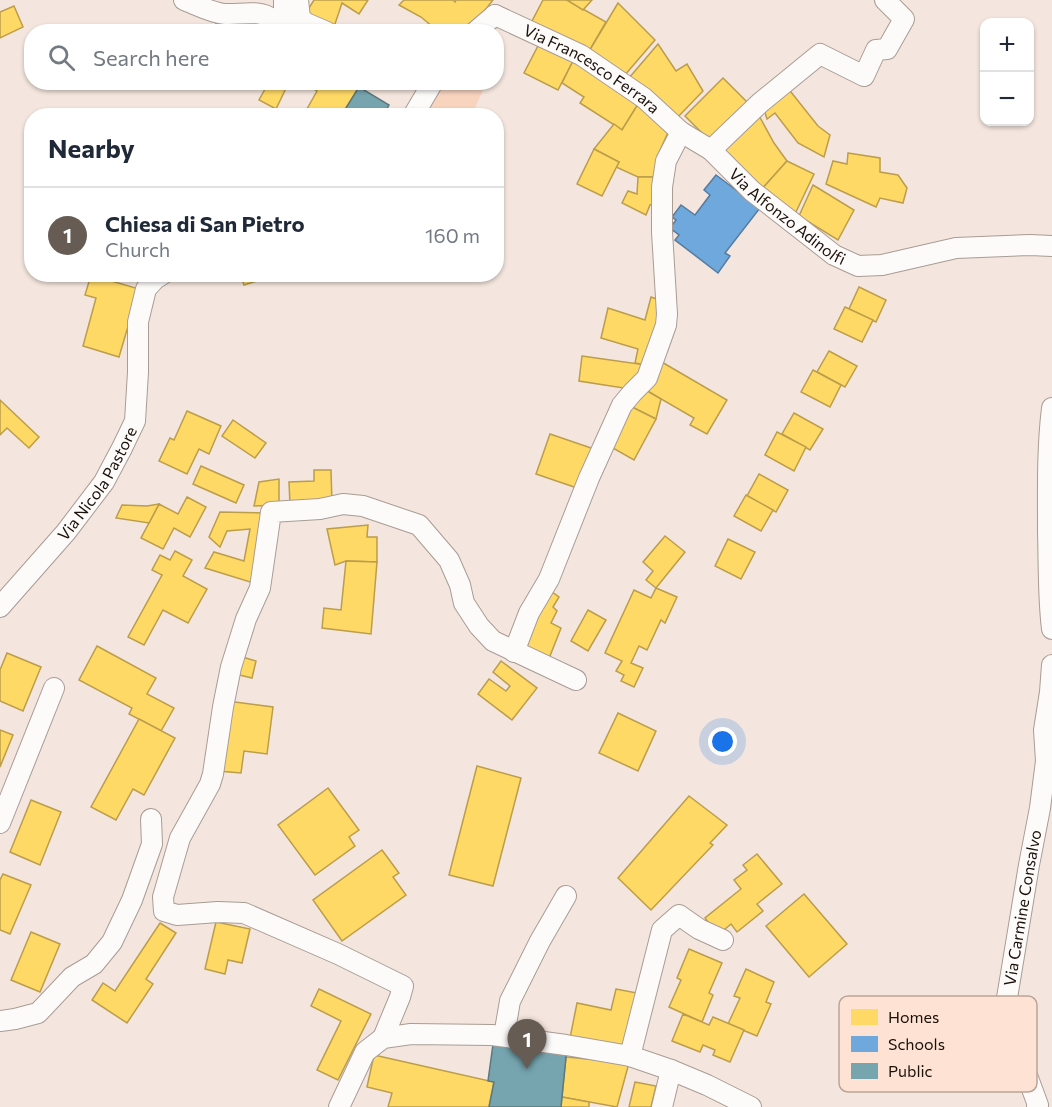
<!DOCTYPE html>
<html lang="en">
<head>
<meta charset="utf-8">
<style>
  body { margin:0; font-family:Commissioner,sans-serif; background:#f2f2f3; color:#1f2937 }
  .controls { position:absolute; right:18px; top:18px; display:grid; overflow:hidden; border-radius:12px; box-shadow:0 2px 4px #0004 }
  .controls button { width:54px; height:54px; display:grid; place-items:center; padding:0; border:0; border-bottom:2px solid #e0e1e3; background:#fff; color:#1f2937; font:30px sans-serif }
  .you { position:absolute; left:723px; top:742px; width:21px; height:21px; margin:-15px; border:4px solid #fff; border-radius:50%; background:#1a73e8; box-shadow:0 0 0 9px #1a73e833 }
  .badge { display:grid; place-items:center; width:39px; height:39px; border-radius:50%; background:#675c54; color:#fff; font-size:20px; font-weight:700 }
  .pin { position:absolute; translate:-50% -50px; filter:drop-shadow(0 2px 3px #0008) }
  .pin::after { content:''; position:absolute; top:32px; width:21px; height:18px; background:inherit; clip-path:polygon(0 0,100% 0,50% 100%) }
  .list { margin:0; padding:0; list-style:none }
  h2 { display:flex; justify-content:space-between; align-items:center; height:78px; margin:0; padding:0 24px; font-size:26px }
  h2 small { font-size:20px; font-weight:400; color:#747a83 }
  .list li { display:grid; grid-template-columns:39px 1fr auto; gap:18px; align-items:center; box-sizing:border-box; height:96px; padding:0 24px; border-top:2px solid #e0e1e3 }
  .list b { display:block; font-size:22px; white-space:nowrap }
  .list p { margin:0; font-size:20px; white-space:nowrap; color:#747a83 }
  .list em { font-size:20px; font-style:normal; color:#747a83 }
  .icon { flex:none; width:33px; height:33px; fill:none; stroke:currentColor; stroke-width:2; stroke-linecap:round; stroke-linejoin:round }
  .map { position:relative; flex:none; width:1052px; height:1107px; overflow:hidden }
  .search { position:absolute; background:#fff; box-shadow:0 2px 4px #0004; left:24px; top:24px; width:480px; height:66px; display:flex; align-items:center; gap:15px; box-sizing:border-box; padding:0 21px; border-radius:24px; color:#747a83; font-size:22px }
  .panel { position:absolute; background:#fff; box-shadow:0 2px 4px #0004; left:24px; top:108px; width:480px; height:174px; border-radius:24px }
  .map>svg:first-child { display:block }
  .green { fill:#f8d4bf }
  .homes { fill:#ffd966; stroke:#bb9d4a; stroke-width:1.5 }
  .schools { fill:#6fa8dc; stroke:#567b9d; stroke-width:1.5 }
  .public { fill:#76a5af; stroke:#5b797e; stroke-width:1.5 }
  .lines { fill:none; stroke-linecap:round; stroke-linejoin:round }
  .minor-casing { stroke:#a89c95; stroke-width:22 }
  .minor { stroke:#fdfbfa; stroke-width:20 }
  .labels { text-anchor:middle; stroke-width:6; stroke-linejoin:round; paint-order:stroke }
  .street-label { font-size:16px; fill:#1b110a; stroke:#fee3d4 }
  .key { fill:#fee3d4; stroke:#baa497; stroke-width:1.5 }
  .key-label { font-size:16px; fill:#1b110a }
</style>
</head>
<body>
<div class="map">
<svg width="1052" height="1107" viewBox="0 0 1052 1107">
  <rect width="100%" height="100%" fill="#f4e6de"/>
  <polygon class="green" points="442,83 486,83 472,115 421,116"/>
  <g class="homes">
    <polygon points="314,0 368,0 359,14 342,3 333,30 304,16"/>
    <polygon points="404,0 453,0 455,2 456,0 493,0 475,23 453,32 439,32 421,17 399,5"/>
    <polygon points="543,0 567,0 606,22 588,53 531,23"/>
    <polygon points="567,0 592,0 583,10"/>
    <polygon points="618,3 655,40 624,76 588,53"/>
    <polygon points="14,6 23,27 0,38 0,12"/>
    <polygon points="216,23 269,25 270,32 215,32"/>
    <polygon points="540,42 574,59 558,90 524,73"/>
    <polygon points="658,44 676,71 687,64 703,91 675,120 629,78"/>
    <polygon points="574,59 640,101 622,130 580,103 584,97 562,83"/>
    <polygon points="723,78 750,105 712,143 685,116"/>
    <polygon points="269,82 289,82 276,109 259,100"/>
    <polygon points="303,82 351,82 359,87 341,116 303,116 317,91"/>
    <polygon points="787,87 818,126 830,135 824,157 798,143 775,113 767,119 763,106"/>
    <polygon points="640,101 671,126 657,157 656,177 638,177 616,167 619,162 594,149 614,124 622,130"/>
    <polygon points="757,112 774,143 787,161 760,191 721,146"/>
    <polygon points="594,149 619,162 602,196 577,184"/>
    <polygon points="848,153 880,158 880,172 898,175 907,188 903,203 880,198 876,207 826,184 833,161 847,164"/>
    <polygon points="787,161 814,174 795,214 760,191"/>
    <polygon points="638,177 656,177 658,203 650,205 646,215 622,203 628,191 637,194"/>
    <polygon points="813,185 854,210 838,240 799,216"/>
    <polygon points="240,274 280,274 244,285"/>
    <polygon points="91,275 139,289 119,357 83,346 96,298 85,295"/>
    <polygon points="859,287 886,300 876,322 849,309"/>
    <polygon points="651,297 662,301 646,365 635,363 638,349 601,338 608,308 645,320"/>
    <polygon points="845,307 873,320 862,342 834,329"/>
    <polygon points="829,351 857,366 845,387 817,372"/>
    <polygon points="582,356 646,365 630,389 579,381"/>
    <polygon points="660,361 727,400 707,434 690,425 694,418 644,389"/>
    <polygon points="813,370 841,385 830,407 801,392"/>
    <polygon points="644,389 661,399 656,419 632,407"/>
    <polygon points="0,400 39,437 29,448 7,428 0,435"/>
    <polygon points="632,407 656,419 634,460 611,447"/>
    <polygon points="187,411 221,426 209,454 199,449 187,474 159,461 170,438 174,440"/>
    <polygon points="794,413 823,429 810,450 782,434"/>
    <polygon points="233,420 266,443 255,458 222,436"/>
    <polygon points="777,432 806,447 794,471 765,455"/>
    <polygon points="550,434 594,449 580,489 536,474"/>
    <polygon points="201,466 244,485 236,503 193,484"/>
    <polygon points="314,470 331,470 332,504 290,505 289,482 314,481"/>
    <polygon points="759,474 788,490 776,512 747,496"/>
    <polygon points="279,479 279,505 254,506 259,482"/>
    <polygon points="746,495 773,510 761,531 734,516"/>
    <polygon points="187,497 206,507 190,537 174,528 163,549 141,538 159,504 178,514"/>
    <polygon points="159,504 149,523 116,518 122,505 147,506"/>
    <polygon points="220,512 264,513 257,584 205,568 214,552 244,561 250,529 227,531 220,547 209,537"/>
    <polygon points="368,525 367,537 377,537 377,562 346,561 335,565 327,529"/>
    <polygon points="665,536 685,552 656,588 646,580 653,571 643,562"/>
    <polygon points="728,539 755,552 741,579 715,566"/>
    <polygon points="175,551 192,560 183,576 207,589 188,623 163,610 144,645 128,637 162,575 152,570 160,555 170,560"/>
    <polygon points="346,561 377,562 371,634 322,628 324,608 341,610"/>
    <polygon points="656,588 677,597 665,623 661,620 647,650 639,646 631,663 643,668 634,687 621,681 624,675 616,671 622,661 605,653 634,590 651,598"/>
    <polygon points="548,589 559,597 553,607 557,611 551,623 561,628 548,661 526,651 535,613"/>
    <polygon points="588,610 606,620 588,651 571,641"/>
    <polygon points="97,646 156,678 147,694 174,708 161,731 129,714 132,708 79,680"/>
    <polygon points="7,653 41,667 23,711 0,701 0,670"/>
    <polygon points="239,656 256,661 252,678 235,674"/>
    <polygon points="501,661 537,688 512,720 478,694 489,679 506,691 510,686 493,672"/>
    <polygon points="227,701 273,707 267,754 244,751 241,773 218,771"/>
    <polygon points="618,713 656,731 638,771 599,753"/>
    <polygon points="139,719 175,738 144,795 133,789 116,820 91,807"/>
    <polygon points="0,730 13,735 0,767"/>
    <polygon points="477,766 521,778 493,886 449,875"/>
    <polygon points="328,788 359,830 349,837 355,846 315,875 278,825"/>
    <polygon points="689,796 727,825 710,843 713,845 651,910 618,878"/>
    <polygon points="31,800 61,812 40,865 10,852"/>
    <polygon points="382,850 399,873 393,877 406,895 342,941 313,900"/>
    <polygon points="757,854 782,884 757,904 763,911 737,932 731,924 718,935 705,918 741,889 734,880 747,870 743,865"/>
    <polygon points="3,874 31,885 10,934 0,930 0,880"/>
    <polygon points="804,894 847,944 809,977 766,926"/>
    <polygon points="216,922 250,929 242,963 228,960 225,974 205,969"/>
    <polygon points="160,923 176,933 146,979 153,984 127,1023 92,1000 103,983 115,991"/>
    <polygon points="31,932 60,944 40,992 11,980"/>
    <polygon points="689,949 722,963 709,993 713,995 702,1022 669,1007 681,980 677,978"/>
    <polygon points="746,969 774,982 766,1002 771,1004 757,1036 728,1024 740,998 734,996"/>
    <polygon points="319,989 371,1014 338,1080 317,1070 341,1021 311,1006"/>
    <polygon points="616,989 637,993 623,1049 570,1038 577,1003 611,1010"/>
    <polygon points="683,1014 709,1025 713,1017 744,1030 730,1062 713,1055 715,1050 703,1045 700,1052 672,1041"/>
    <polygon points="374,1055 494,1082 489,1107 388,1107 392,1093 367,1087"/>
    <polygon points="566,1057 629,1063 617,1107 562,1097"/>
    <polygon points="635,1082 656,1086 651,1107 629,1107"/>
    <polygon points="562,1097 589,1102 589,1107 561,1107"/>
  </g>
  <polygon class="schools" points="716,175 760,208 725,253 730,256 718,273 675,240 679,235 670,228 676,220 672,217 681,205 695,215 710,195 704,190"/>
  <g class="public">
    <polygon points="359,87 389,105 383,116 341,116"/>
    <polygon points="494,1037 567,1047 561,1107 489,1107 494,1082 488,1081"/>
  </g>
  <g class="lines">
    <defs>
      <g id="minor">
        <path d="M184,0C197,5 212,13 225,14C240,15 260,9 272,19L273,32"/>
        <polyline points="284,0 284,11 289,32"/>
        <polyline points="298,0 300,18 306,23 327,32"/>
        <path id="s1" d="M495,15L581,55L644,98L681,132L711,150L752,191L834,255L858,266L882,265L956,248L1030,245L1052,246"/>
        <polyline points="475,32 495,15"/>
        <polyline points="413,116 433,82"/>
        <polyline points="711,150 760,103 820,54 864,76 876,50 887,49 904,19 885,0"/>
        <path d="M1052,408C1047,449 1048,491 1048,532C1049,564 1048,596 1052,629"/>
        <path id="s2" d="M0,607L66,532L104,482L122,448L135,421L138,372V322L146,289L155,279L163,274"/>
        <polyline points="514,652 529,613 549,579 589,478 622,405 633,392 647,378 666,325 667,314 662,232 662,187 666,161 681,132"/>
        <polyline points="0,823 54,688"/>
        <polyline points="0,1021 15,1019 38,1013 72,977 94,964 112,942 132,900 152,844 151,819"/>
        <polyline points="504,1036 510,1001 540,941 566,896"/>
        <polyline points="383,1038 400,997 403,986 338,954 244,913 218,912 177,915 164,911 163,897 180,838 210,784 213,774 223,707 231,667 246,619 260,588 271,512 320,509 343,504 363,506 419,525 449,560 460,585 464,603 479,626 493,641 576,680"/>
        <polyline points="630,1056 662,930 679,915 699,929 723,940"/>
        <polyline points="339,1107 365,1052 383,1038 411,1034 492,1035 566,1045 630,1056 671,1070 707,1085 751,1107"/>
        <polyline points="662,1107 671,1070"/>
        <path id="s3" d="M1037,1107L1038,1105L1025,1070L1008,1041L1005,1010L1029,865L1040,808L1046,761L1044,730L1050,692L1052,665"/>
      </g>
    </defs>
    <use href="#minor" class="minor-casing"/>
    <use href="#minor" class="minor"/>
  </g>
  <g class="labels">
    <g class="street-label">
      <text dy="6" stroke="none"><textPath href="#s1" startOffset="111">Via Francesco Ferrara</textPath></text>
      <text dy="6" stroke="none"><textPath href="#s1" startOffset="358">Via Alfonzo Adinolfi</textPath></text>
      <text dy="6" stroke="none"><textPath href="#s2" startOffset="158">Via Nicola Pastore</textPath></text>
      <text dy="6" stroke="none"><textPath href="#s3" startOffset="208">Via Carmine Consalvo</textPath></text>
    </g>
  </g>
  <rect x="839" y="996" width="198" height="96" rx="9" class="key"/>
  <rect x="851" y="1009" width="27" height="16" fill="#ffd966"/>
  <rect x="851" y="1036" width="27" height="16" fill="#6fa8dc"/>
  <rect x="851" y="1063" width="27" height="16" fill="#76a5af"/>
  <g class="key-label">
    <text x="888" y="1023">Homes</text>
    <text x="888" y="1050">Schools</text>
    <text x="888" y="1077">Public</text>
  </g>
</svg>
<div class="controls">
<button>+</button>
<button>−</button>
</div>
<div class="you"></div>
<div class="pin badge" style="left:527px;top:1069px">1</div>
<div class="search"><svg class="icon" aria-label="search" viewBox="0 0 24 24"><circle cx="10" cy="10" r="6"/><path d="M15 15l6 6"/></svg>Search here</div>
<section class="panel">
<h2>Nearby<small></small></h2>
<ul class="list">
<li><span class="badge">1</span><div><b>Chiesa di San Pietro</b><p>Church</p></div><em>160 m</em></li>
</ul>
</section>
</div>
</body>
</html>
